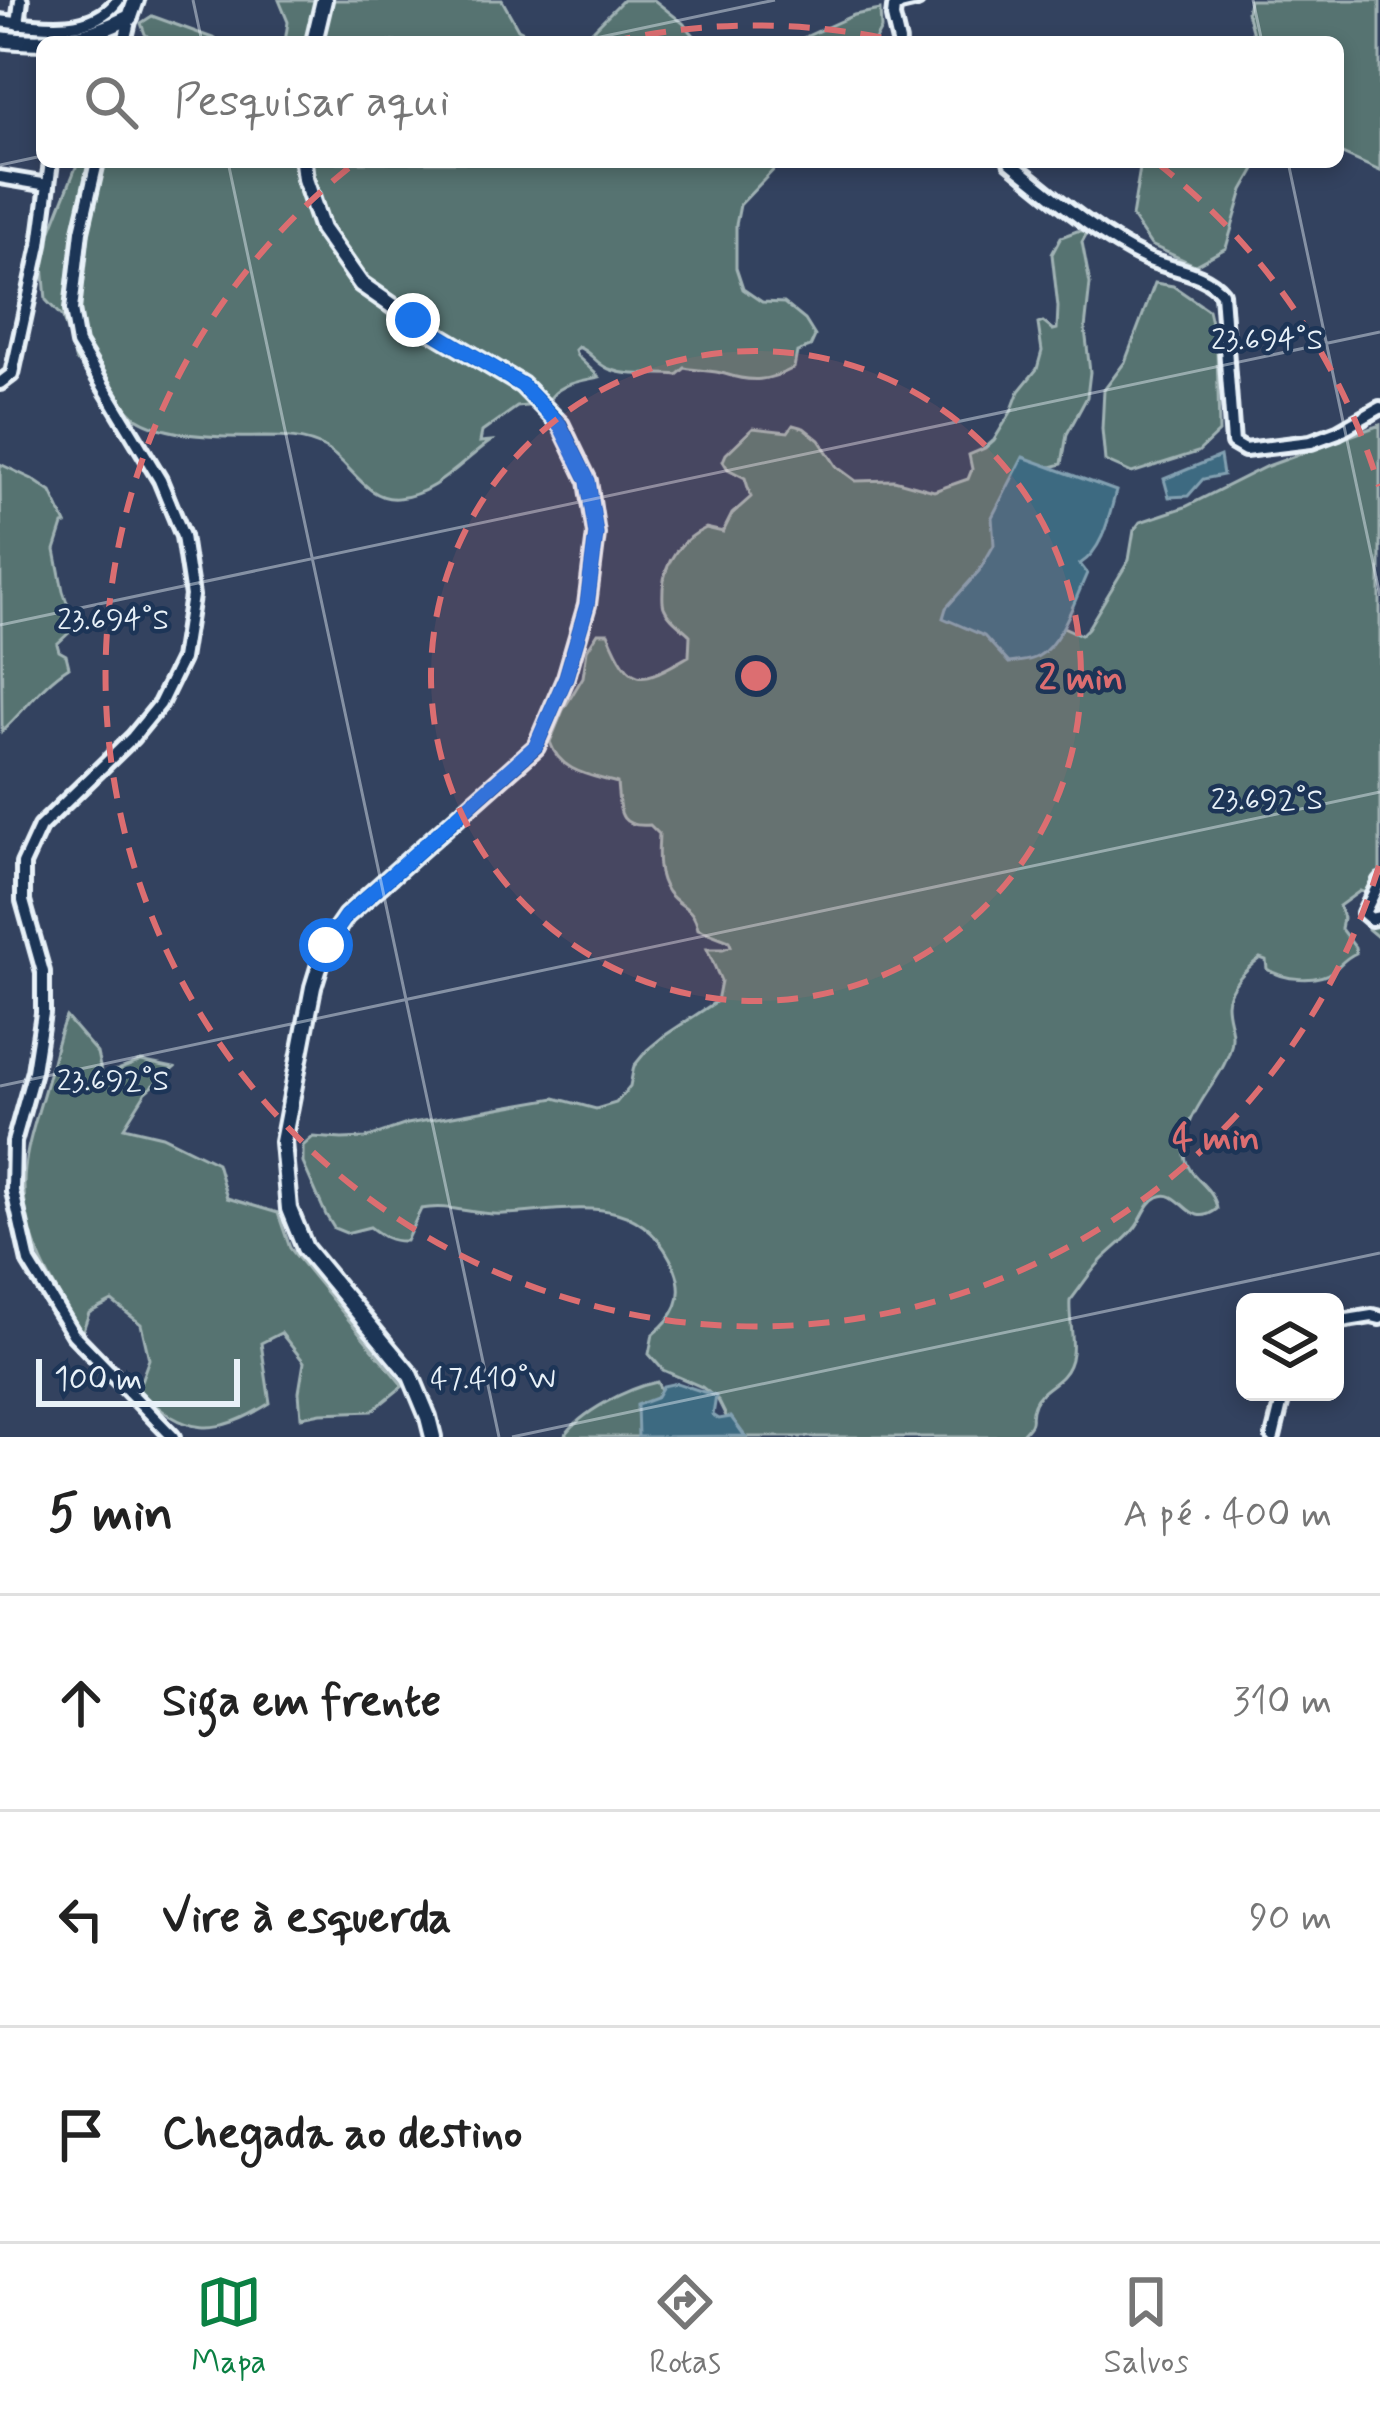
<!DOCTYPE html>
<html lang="pt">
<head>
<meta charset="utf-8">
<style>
  body { margin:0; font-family:Mynerve,sans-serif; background:#f2f2f2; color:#222 }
  .controls { position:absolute; right:36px; bottom:36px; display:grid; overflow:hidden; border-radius:18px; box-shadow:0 6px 18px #0003 }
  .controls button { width:108px; height:108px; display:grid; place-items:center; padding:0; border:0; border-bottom:3px solid #e0e0e0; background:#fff; color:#222; font:60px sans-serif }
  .scale { position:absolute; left:36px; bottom:30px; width:204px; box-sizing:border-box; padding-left:12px; border:6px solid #e8f1f8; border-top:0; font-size:33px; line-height:42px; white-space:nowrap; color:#e8f1f8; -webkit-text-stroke:9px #1d3557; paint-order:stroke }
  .stop { position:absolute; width:36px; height:36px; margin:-27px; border:9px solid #1a73e8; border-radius:50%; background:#fff }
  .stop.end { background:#1a73e8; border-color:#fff; box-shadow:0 3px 12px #0008 }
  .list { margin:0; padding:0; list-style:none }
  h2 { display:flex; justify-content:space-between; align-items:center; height:156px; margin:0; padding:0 48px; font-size:51px }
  h2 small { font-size:39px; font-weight:400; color:#767676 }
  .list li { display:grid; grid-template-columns:78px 1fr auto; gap:36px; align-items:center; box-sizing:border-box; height:216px; padding:0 48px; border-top:3px solid #e0e0e0 }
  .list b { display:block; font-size:45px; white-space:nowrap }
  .list em { font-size:39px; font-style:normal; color:#767676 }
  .icon { flex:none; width:66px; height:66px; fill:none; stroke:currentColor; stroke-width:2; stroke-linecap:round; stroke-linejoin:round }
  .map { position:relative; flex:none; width:1380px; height:1437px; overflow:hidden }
  .search { position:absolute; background:#fff; box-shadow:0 6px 18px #0003; left:36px; right:36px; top:36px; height:132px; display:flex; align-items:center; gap:30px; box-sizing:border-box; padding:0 42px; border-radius:18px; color:#767676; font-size:45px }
  .sheet { height:804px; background:#fff }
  nav { display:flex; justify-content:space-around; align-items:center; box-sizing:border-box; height:168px; border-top:3px solid #e0e0e0; background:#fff; font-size:33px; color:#767676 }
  nav a { display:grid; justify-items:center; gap:6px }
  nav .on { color:#0b8043 }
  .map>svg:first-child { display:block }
  .green { fill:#577371; stroke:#a0b2b4; stroke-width:3 }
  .water { fill:#3e6a81; stroke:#82a0b1; stroke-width:3 }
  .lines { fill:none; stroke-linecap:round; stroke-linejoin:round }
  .minor-casing { stroke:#e8f1f8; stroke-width:20 }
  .tertiary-casing { stroke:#e8f1f8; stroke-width:22 }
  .minor { stroke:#1d3557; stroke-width:10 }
  .tertiary { stroke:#1d3557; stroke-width:14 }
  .route { stroke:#1a73e8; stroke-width:15 }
  .ticks { fill:none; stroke:#e8f1f8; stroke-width:3; stroke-opacity:0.45 }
  .ring { fill:none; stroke:#dc6e71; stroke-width:6; stroke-dasharray:21 15 }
  .ticks-label { font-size:30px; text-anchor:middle; fill:#e8f1f8; stroke:#1d3557; stroke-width:9; stroke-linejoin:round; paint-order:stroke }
  .centre { fill:#dc6e71; stroke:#1d3557; stroke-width:6 }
  .ring-label { font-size:36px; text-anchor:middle; font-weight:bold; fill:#dc6e71; stroke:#1d3557; stroke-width:9; stroke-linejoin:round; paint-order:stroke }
</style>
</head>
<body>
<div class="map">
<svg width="1380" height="1437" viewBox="0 0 1380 1437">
  <rect width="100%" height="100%" fill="#33425f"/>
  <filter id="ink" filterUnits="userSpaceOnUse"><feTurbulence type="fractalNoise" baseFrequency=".00833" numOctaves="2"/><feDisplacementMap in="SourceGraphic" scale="24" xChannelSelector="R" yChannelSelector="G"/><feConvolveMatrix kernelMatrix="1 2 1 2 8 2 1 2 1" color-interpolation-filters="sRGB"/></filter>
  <g filter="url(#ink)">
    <g class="green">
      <polygon points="279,0 502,0 518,29 544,42 285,42 288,22"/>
      <polygon points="623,0 654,0 683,23 700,42 561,42 585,38"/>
      <polygon points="1249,0 1380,0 1380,171 1338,152 1338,42 1255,42 1247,12"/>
      <polygon points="880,10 881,29 874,42 794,42 854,15"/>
      <polygon points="152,16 218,40 227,42 154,42 145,34 141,23"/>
      <path d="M78,162H781L740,205L736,225V268L743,289L762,302L784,303L805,320L815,336L810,347L797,352L794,368C769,381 752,383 725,374C713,370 698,371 685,368L677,375C653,372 632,378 609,369C596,364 591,352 578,347L575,350L577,356L599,377C577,382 558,383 546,404L517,407L482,432L480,442L491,441C462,461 435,495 398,498C366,501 350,462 325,448C305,437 283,437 262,437C226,438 167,438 136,418C135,417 125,406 123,405C110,392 96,382 82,368L86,360L79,363L76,361L63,318L46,300L42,253Z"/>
      <polygon points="1141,162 1259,162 1243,190 1226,248 1195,265 1151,245 1132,217"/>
      <path d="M1077,231H1088L1082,242L1090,284L1085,329L1090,372L1087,397L1067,434L1062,464L1051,467L1036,518L1061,626L1081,635L1088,628L1129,560L1134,530L1140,522L1185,507L1265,467L1380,425V939L1368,929L1366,893L1360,891L1339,906L1343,918L1341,929L1355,947L1356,953C1345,958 1342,963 1333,971C1317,983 1283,980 1267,969L1266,960L1260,958C1248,967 1227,988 1227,1004C1227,1021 1236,1032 1230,1050C1219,1086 1182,1112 1185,1154C1186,1178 1214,1185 1217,1209C1188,1232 1182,1186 1158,1197C1147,1202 1143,1218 1135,1228C1125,1241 1111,1250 1100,1262C1089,1274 1080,1288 1070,1301C1068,1324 1081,1356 1062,1376C1053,1386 1040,1390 1034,1404C1026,1424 1040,1416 1019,1437H731L728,1420L718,1400L702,1387L663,1370L649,1354L653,1334C675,1317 686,1297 675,1269C641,1188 573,1211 504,1214C474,1216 451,1203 421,1209L406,1241C390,1242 382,1236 370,1227L346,1233L334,1228L326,1215L303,1163V1146L313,1137L342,1139L366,1138L407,1124L555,1098L596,1109L616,1103L630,1086L634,1066L647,1050L664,1036L717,1001L721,981L707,949H723L731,946L729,941L698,929C693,905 681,909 668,892C656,875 658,854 659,834L650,825C617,828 620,811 617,783C589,775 560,772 550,742L563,710L583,677L587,650L598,633H608C632,691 641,683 689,656L690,635C682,627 668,618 664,607C662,602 663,593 663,588C665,560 681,540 706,528L723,532L732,514L751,497L745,478L728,469L723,461L726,454L753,428L788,432L793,425L804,428L819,440L837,467L856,481L894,480L934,491L968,479L972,469L969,455L985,448L994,440L1011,412L1019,391L1037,369L1042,351L1038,324L1043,322L1053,330L1057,329L1058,307L1052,254L1061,237Z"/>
      <polygon points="1155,283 1173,286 1208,310 1217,348 1219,432 1198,452 1132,473 1105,461 1102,429 1104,390 1125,362"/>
      <path d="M0,464L32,479L51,492L66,524L63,525L55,550L63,591L74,623L71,631L57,644L59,651L66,655L69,667C42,684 26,709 2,731Z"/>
      <path d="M66,1017L97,1053L102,1076L141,1061L174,1068L146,1092L124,1127L162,1136L217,1163L227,1198L278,1213L290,1248L403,1386L372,1411L321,1413L301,1417L299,1392L304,1362L281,1333L261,1343L270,1403C216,1437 184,1437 138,1389L149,1359L141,1324L112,1301L89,1313L82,1333C55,1289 24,1241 24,1188C23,1154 36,1120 45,1088C53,1064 55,1040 66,1017Z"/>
      <path d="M657,1382L667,1402L655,1437H564C580,1412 628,1388 657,1382Z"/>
    </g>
    <g class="water">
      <polygon points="1220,456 1223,475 1203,479 1188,496 1169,497 1164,479"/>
      <path d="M1023,457L1116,491C1109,517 1103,550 1080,564L1087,573C1076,597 1061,644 1037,657C1028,662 1019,661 1009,663L984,636L943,618L946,608L979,571L994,545L992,517Z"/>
      <polygon points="677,1383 716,1396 713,1415 719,1419 731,1417 745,1436 638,1437 637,1405 656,1398 663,1386"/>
    </g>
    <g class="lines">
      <defs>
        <g id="minor">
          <path d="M0,21C38,26 92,36 118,0"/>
          <polyline points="18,24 21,0"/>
          <polyline points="124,42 130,17"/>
          <polyline points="899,42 893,17 894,8 900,4 917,0"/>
          <polyline points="97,162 81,231 72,310 78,344 160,480 183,536 192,596 182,659 160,704 133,737 40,827 23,864 23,901 43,972 43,1013 34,1071 14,1142 13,1191 29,1262 73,1334 173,1437"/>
          <path d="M1010,162C1051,195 1099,237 1147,259C1172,270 1204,271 1222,293L1233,443L1245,450L1311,442L1338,432L1380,408"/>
          <polyline points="0,177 48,185"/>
          <polyline points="0,383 12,374 40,245 51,162"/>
          <polyline points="1380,881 1364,913 1371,919 1380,917"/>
          <polyline points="1335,1322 1372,1316 1380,1318"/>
          <polyline points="1273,1437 1284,1392"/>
        </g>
        <g id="tertiary">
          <path d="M0,39C51,46 85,40 130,17L136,0"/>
          <polyline points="314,42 324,0"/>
          <polyline points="303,162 305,179 322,229 361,284 413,320 522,385 561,425 588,481 596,534 587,605 566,677 536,747 346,916 326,945 313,987 283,1142 289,1209 305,1248 411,1376 428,1417 433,1437"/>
        </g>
      </defs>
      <use href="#minor" class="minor-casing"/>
      <use href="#tertiary" class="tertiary-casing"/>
      <use href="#minor" class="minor"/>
      <use href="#tertiary" class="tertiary"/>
    </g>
  </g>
  <g class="lines" filter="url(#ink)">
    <polyline class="route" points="326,945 346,916 536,746 566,677 587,605 596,534 588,481 560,425 522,385 413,320"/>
  </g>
  <path class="ticks" d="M193,0L202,42M1253,0L1262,42M577,42L775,0M228,162L499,1437M1288,162L1380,596M0,165L42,156M0,625L1380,332M0,1086L1380,792M512,1437L1380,1253"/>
  <circle cx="756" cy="676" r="325" fill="#dc6e71" fill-opacity=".12"/>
  <g class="ring">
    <circle cx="756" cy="676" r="325"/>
    <path d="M1379 866A651 651 0 1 1 355 163M610 42A651 651 0 0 1 902 42M1157 163A651 651 0 0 1 1379 486"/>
  </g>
  <g class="ticks-label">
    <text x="1267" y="349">23.694°S</text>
    <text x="113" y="629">23.694°S</text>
    <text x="1267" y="809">23.692°S</text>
    <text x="113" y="1090">23.692°S</text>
    <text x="493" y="1388">47.410°W</text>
  </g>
  <circle cx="756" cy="676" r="18" class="centre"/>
  <g class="ring-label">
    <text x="1081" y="689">2 min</text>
    <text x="1216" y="1149">4 min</text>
  </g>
</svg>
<div class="controls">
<button><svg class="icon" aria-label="layers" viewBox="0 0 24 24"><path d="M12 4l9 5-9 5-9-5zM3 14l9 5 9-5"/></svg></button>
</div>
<div class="scale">100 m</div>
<div class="stop" style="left:326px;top:945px"></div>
<div class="stop end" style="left:413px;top:320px"></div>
<div class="search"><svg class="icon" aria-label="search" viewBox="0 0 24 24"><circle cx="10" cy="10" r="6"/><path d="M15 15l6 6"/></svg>Pesquisar aqui</div>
</div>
<section class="sheet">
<h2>5 min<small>A pé · 400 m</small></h2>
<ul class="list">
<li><svg class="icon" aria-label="ahead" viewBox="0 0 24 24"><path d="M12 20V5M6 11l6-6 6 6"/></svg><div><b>Siga em frente</b></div><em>310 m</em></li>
<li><svg class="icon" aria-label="left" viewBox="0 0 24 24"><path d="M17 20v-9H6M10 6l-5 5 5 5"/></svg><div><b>Vire à esquerda</b></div><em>90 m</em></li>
<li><svg class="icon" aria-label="arrive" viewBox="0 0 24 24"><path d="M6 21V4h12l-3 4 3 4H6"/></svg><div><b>Chegada ao destino</b></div></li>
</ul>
</section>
<nav>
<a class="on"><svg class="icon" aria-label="map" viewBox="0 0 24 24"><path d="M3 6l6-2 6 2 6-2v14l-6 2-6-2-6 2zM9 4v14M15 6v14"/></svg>Mapa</a>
<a><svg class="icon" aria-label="directions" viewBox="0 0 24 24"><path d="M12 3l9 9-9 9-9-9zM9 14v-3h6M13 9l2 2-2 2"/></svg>Rotas</a>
<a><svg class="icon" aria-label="saved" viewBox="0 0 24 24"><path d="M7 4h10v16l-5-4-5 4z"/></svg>Salvos</a>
</nav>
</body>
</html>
